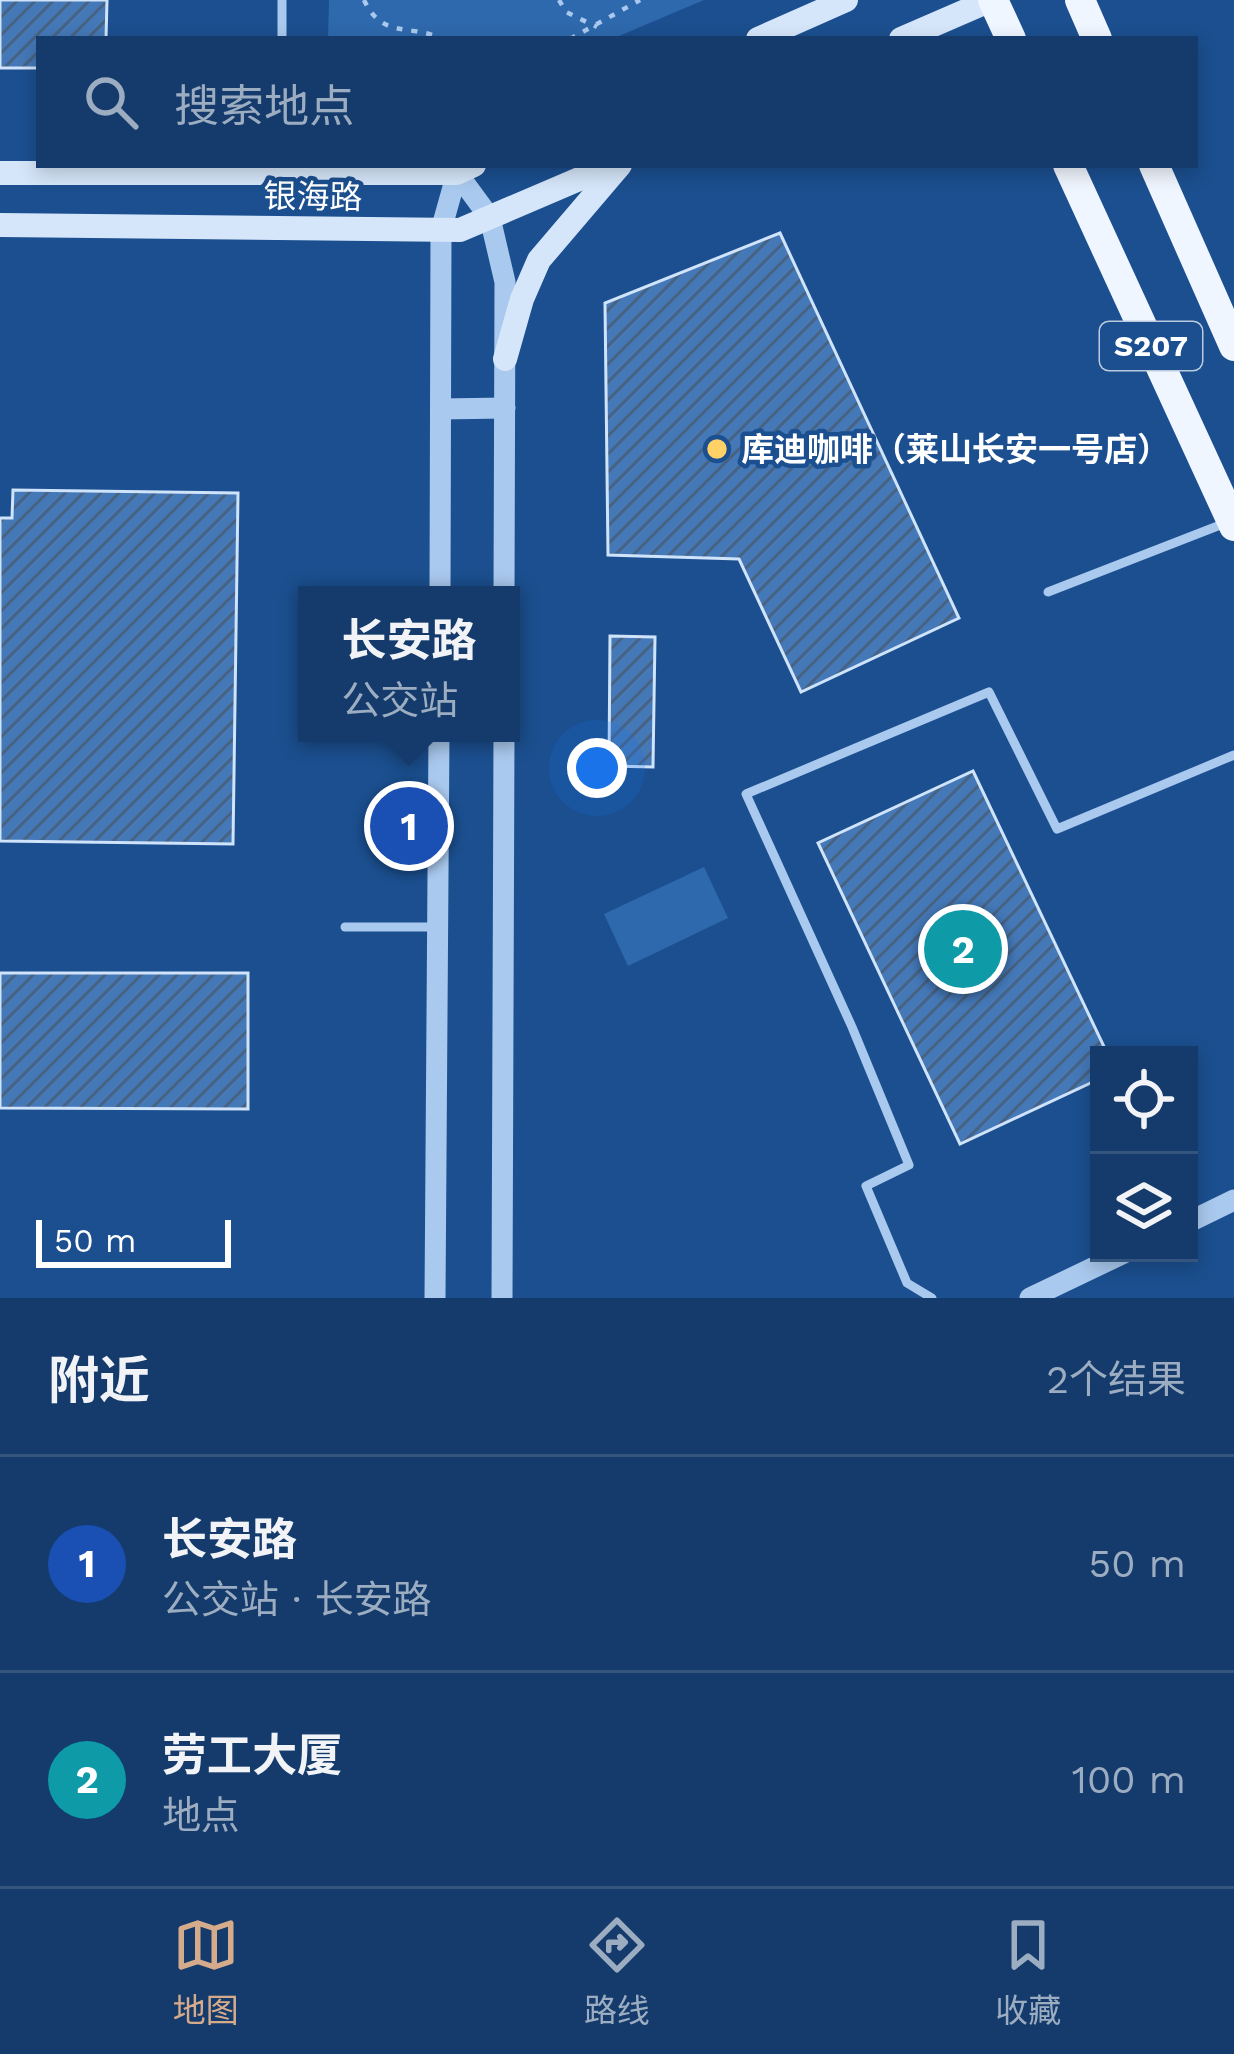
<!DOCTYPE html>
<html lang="zh">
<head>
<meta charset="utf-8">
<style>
  body { margin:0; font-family:"Work Sans","Noto Sans SC",sans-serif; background:#1d4271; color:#f1f3f6 }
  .controls { position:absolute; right:36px; bottom:36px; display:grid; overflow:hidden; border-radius:0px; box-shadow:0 6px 18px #0003 }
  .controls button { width:108px; height:108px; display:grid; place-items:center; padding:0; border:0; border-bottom:3px solid #33557e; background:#143b6b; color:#f1f3f6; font:60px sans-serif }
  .scale { position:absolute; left:36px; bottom:30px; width:195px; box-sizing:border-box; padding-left:12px; border:6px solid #fff; border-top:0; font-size:33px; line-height:42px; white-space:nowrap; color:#fff; -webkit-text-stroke:9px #1b4f8f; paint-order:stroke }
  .you { position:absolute; left:597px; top:768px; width:42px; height:42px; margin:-30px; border:9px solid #fff; border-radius:50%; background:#1a73e8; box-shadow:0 0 0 18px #1a73e833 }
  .badge { display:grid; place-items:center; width:78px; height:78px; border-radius:50%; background:#d6ab8b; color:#fff; font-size:39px; font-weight:700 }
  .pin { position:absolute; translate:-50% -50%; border:6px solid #fff; box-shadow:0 3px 12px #0006 }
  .popup { position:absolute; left:298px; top:586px; width:222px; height:156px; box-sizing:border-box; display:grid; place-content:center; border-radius:0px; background:#143b6b; filter:drop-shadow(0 3px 9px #0005); font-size:39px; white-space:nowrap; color:#9dadc1 }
  .popup b { font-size:45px; color:#f1f3f6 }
  .popup::after { content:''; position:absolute; left:50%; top:100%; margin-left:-24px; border:24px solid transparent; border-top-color:#143b6b }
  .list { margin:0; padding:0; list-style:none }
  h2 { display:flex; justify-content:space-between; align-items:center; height:156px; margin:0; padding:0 48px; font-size:51px }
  h2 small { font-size:39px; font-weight:400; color:#9dadc1 }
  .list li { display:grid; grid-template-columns:78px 1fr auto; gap:36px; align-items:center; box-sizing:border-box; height:216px; padding:0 48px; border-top:3px solid #33557e }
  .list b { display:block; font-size:45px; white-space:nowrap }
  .list p { margin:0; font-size:39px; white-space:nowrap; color:#9dadc1 }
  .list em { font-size:39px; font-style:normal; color:#9dadc1 }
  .icon { flex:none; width:66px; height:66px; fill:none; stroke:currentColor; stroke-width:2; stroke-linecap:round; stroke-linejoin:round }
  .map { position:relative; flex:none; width:1234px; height:1298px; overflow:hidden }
  .search { position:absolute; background:#143b6b; box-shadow:0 6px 18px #0003; left:36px; right:36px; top:36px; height:132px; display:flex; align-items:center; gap:30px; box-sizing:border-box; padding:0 42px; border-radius:0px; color:#9dadc1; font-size:45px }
  .sheet { height:588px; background:#143b6b }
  nav { display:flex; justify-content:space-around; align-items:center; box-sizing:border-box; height:168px; border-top:3px solid #33557e; background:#143b6b; font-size:33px; color:#9dadc1 }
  nav a { display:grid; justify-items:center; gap:6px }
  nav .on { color:#d6ab8b }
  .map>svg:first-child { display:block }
  .green { fill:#2e69ad }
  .building { fill:url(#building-hatch); stroke:#cfe3fa; stroke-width:3 }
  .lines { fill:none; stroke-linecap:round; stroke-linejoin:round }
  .path { stroke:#a9c9ee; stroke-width:4.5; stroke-dasharray:6 9; stroke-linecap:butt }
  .service { stroke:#a9c9ee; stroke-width:9 }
  .tertiary { stroke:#a9c9ee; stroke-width:21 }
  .secondary { stroke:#d6e6fa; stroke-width:24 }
  .primary { stroke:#f0f6ff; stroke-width:30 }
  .poi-dot { fill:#ffd166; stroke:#1b4f8f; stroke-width:4.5 }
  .labels { text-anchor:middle; stroke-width:9; stroke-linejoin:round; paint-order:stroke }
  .shield { fill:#1b4f8f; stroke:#bbcadd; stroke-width:3 }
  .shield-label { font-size:30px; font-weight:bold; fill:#fff }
  .street-label { font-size:33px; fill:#fff; stroke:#1b4f8f }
  .poi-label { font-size:33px; font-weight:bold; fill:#fff; stroke:#1b4f8f; text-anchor:start }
</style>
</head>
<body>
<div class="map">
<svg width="1234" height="1298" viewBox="0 0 1234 1298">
  <defs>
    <pattern id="building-hatch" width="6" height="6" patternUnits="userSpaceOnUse" patternTransform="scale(3)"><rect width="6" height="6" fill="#4478b7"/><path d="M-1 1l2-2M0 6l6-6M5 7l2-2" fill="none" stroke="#486282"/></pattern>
  </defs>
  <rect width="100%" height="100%" fill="#1b4f8f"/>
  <g class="green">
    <polygon points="329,0 704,0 612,39 328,39"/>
    <polygon points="704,867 728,918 628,966 604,914"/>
  </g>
  <g class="building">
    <polygon points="0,0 107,0 106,39 39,39 39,68 0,68"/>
    <polygon points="780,233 959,618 801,692 739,559 608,555 605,303"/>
    <polygon points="13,490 238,493 233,844 0,841 0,518 12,518"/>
    <polygon points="610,636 655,637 653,767 609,766"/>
    <polygon points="973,771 1108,1055 1099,1055 1099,1079 960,1144 818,843"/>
    <polygon points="0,973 248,973 248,1109 0,1108"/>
  </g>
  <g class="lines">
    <g class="path">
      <path d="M364,0C383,40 409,23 443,39"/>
      <polyline points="559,0 566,12 597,27"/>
      <polyline points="570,39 640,0"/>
    </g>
    <g class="service">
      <polyline points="282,39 282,0"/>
      <polyline points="1048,592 1228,522"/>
      <polyline points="386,733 387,733"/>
      <polyline points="345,927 438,927"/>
      <polyline points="932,1298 907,1283 866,1186 909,1165 852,1027 746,794 989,692 1057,829 1234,755"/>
    </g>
    <g class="tertiary">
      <polyline points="457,173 490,218 505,282 504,595"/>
      <polyline points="441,409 505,408"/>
      <polyline points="440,595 441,230 457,173"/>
      <polyline points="1189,1222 1234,1200"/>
      <polyline points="435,1298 439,733"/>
      <polyline points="502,1298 504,733"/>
      <polyline points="1030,1298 1124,1253"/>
    </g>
    <g class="secondary">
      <polyline points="758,39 846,0"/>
      <polyline points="901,39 991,0"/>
      <polyline points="0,173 457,173 474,165"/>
      <polyline points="0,225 460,230 612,165"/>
      <polyline points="505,359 522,299 539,260 620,165"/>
    </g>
    <g class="primary">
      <polyline points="993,0 1011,39"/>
      <polyline points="1080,0 1097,39"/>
      <polyline points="1068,165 1234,526"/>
      <polyline points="1154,165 1234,346"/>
    </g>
  </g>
  <circle class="poi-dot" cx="717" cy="449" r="12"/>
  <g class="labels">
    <rect class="shield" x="1100" y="322" width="102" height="48" rx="9"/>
    <g class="shield-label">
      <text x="1151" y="356">S207</text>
    </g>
    <g class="street-label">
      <text transform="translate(313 196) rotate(1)" y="12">银海路</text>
    </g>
    <g class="poi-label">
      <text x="741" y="461">库迪咖啡（莱山长安一号店）</text>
    </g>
  </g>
</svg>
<div class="controls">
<button><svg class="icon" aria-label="locate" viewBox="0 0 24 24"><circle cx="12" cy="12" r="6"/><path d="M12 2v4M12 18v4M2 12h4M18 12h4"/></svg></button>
<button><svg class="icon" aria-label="layers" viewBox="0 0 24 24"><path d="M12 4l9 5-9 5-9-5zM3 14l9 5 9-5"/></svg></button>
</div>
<div class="scale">50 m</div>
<div class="you"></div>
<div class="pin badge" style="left:409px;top:826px;background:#1a4fb4">1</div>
<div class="popup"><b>长安路</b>公交站</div>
<div class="pin badge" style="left:963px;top:949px;background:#0f9aa8">2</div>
<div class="search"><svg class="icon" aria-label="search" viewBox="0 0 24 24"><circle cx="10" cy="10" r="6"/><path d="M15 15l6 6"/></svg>搜索地点</div>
</div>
<section class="sheet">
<h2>附近<small>2个结果</small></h2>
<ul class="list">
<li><span class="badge" style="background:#1a4fb4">1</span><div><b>长安路</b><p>公交站 · 长安路</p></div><em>50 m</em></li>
<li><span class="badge" style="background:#0f9aa8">2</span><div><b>劳工大厦</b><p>地点</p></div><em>100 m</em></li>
</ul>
</section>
<nav>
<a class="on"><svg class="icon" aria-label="map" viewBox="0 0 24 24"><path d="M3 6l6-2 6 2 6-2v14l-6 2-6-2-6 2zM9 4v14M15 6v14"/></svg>地图</a>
<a><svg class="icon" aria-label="directions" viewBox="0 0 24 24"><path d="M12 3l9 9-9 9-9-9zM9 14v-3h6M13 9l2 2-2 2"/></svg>路线</a>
<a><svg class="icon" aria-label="saved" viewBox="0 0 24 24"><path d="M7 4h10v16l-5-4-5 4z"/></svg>收藏</a>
</nav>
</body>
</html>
